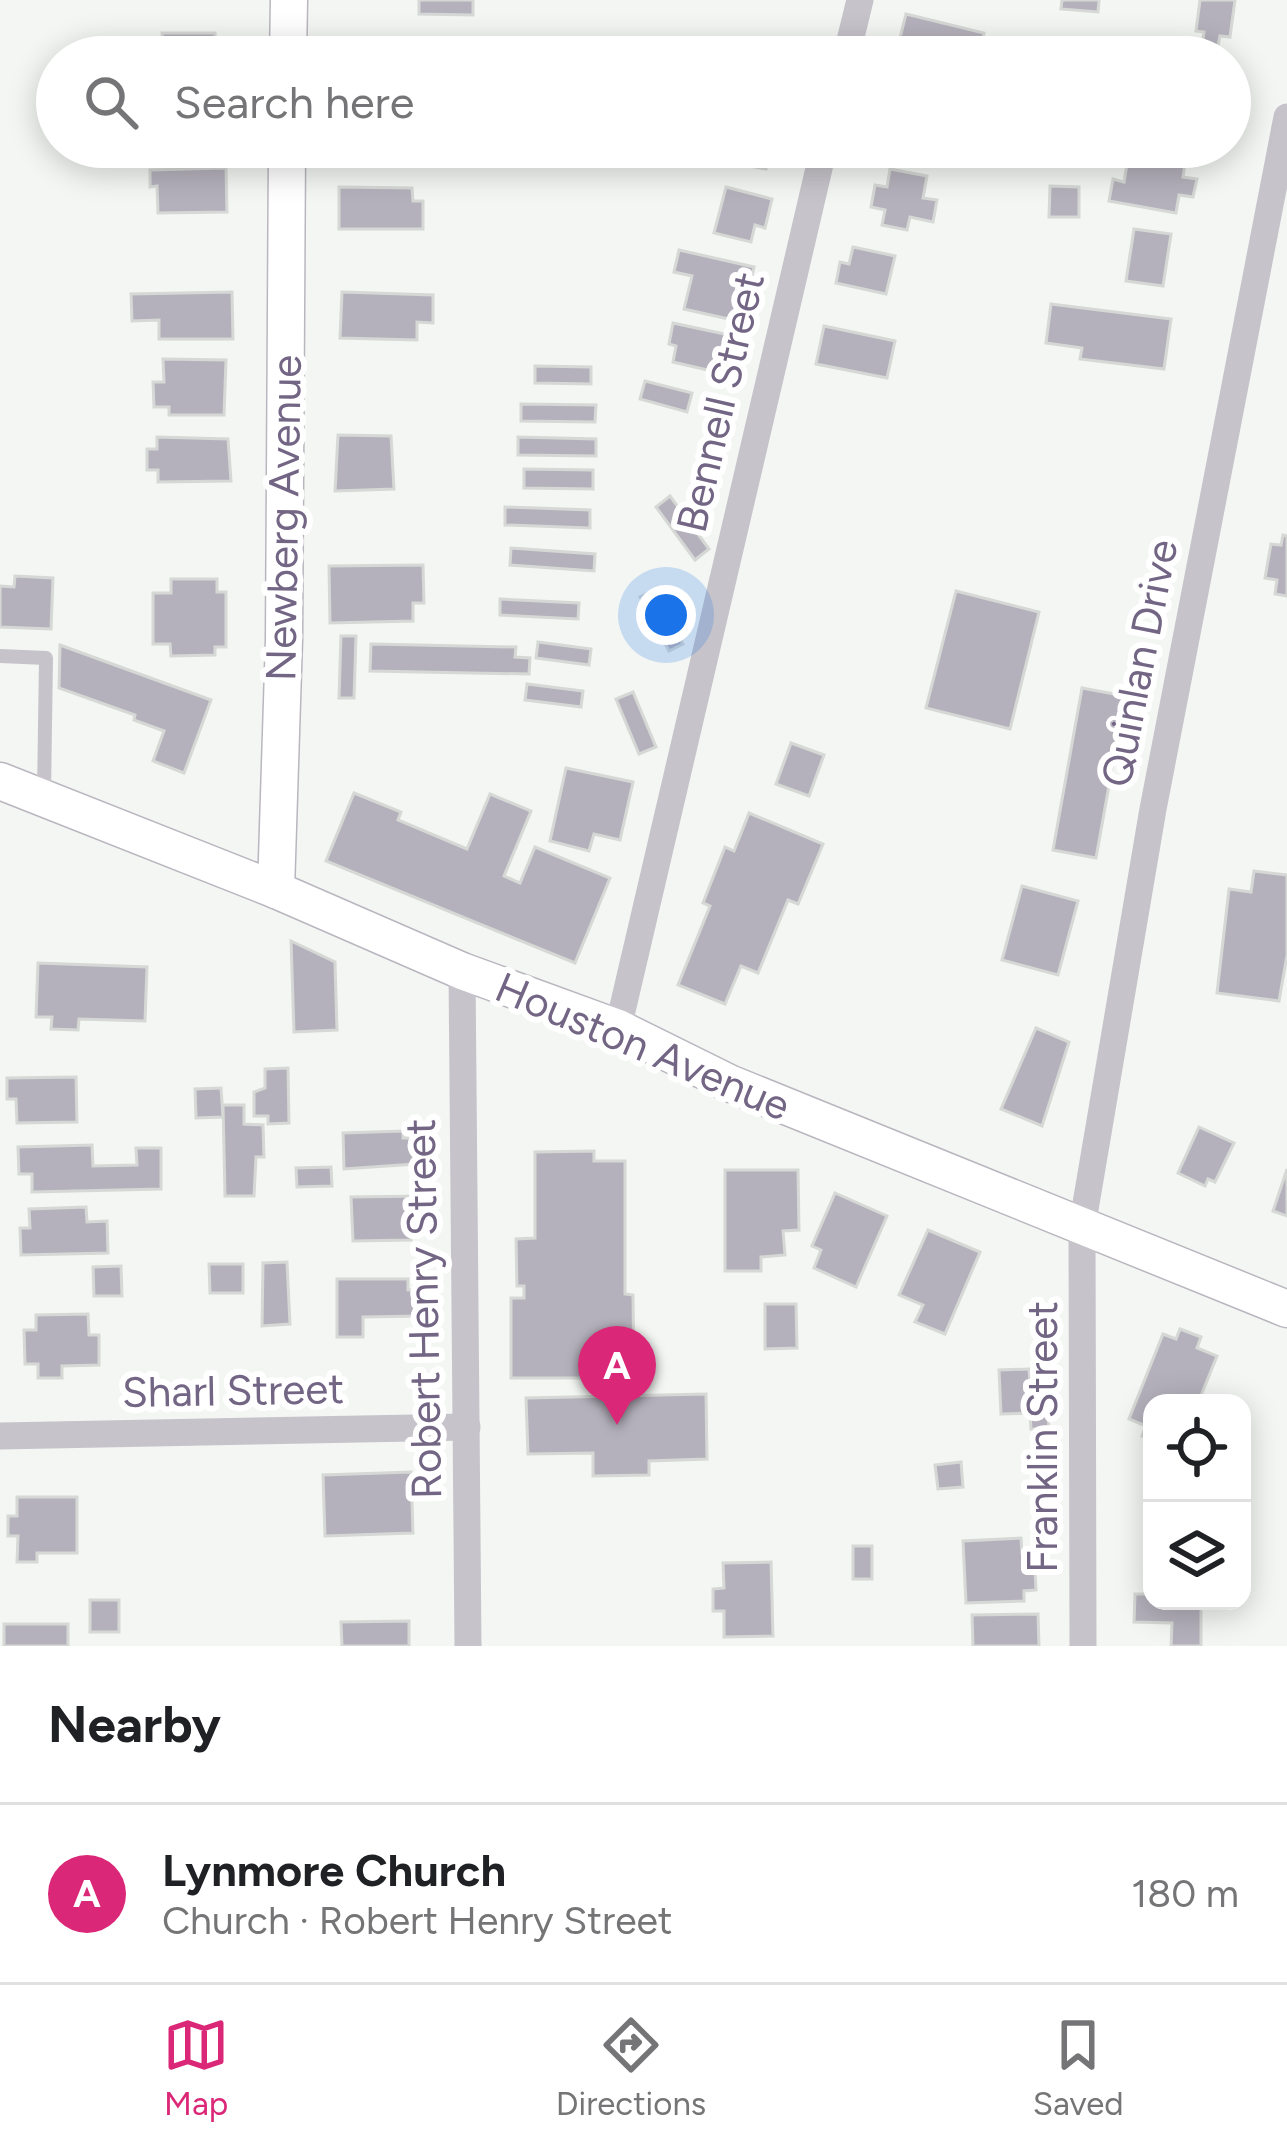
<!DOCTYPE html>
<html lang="en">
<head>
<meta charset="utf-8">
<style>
  body { margin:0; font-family:Figtree,sans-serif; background:#f2f2f2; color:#202124 }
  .controls { position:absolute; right:36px; bottom:36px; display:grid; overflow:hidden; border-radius:24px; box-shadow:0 6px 30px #0003 }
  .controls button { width:108px; height:108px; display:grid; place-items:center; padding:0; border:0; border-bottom:3px solid #e0e0e0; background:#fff; color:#202124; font:60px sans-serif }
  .you { position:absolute; left:666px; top:615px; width:42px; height:42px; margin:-30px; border:9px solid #fff; border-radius:50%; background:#1a73e8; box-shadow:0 0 0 18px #1a73e833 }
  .badge { display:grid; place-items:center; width:78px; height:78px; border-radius:50%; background:#db2777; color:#fff; font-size:39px; font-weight:700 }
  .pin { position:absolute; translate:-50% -99px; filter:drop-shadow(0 3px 6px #0008) }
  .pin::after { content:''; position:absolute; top:63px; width:42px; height:36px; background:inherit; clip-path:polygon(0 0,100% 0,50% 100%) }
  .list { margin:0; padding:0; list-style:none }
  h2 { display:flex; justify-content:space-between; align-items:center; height:156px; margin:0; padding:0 48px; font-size:51px }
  h2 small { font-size:39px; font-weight:400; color:#757577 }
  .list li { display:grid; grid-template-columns:78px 1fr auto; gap:36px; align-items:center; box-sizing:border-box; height:180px; padding:0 48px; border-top:3px solid #e0e0e0 }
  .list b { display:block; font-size:45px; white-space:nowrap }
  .list p { margin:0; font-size:39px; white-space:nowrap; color:#757577 }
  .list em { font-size:39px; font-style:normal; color:#757577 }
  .icon { flex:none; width:66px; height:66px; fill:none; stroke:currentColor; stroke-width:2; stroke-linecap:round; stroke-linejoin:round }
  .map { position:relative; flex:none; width:1287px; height:1646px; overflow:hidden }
  .search { position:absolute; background:#fff; box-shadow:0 6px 30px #0003; left:36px; right:36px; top:36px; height:132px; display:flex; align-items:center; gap:30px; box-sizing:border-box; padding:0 42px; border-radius:66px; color:#757577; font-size:45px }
  .sheet { height:336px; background:#fff }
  nav { display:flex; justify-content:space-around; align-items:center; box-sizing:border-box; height:168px; border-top:3px solid #e0e0e0; background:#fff; font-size:33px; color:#757577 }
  nav a { display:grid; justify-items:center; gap:6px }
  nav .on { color:#db2777 }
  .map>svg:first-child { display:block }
  .building { fill:#b5b1bc; stroke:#d5d8d5; stroke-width:3 }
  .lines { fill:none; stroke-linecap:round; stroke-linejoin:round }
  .secondary-casing { stroke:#bab6bf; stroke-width:39 }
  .lane { stroke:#c6c3ca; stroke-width:14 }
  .street { stroke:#c6c3ca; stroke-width:27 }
  .secondary { stroke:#fff; stroke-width:36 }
  .labels { text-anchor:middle; stroke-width:12; stroke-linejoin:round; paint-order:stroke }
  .street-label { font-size:42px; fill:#736584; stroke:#fff }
</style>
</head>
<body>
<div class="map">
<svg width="1287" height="1646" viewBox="0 0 1287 1646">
  <rect width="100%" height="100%" fill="#f3f6f3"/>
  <g class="building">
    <polygon points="419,0 473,0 473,15 419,14"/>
    <polygon points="1062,0 1099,0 1098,12 1061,9"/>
    <polygon points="1200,0 1235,0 1230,37 1220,36 1217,50 1202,48 1204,32 1196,31"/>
    <polygon points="906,14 984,33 978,57 941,57 944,46 929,43 926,57 897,50"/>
    <polygon points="162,33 215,33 216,48 231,48 231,57 163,57"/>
    <polygon points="628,44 663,52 662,57 626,57"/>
    <polygon points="694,147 784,147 783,156 769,154 766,169 693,155"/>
    <polygon points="1130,147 1186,157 1183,177 1197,179 1193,197 1179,195 1176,213 1109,201 1113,179 1124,182"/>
    <polygon points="226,168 227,212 158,213 157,186 150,187 150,170"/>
    <polygon points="890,169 927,176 923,198 937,200 933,222 910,217 907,230 882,225 885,210 871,207 875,185 887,187"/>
    <polygon points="1050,186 1079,187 1079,217 1049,217"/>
    <polygon points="339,187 412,188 413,201 423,201 423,229 339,229"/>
    <polygon points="726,187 772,199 765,228 755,225 751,242 714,233"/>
    <polygon points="1134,229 1171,234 1163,286 1126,281"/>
    <polygon points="853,247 895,256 886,294 836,283 840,262 849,264"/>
    <polygon points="679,250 754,267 742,322 684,309 692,276 674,272"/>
    <polygon points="232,292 233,339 159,339 159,320 132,321 131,294"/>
    <polygon points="342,292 433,295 433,323 417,322 417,340 340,338"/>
    <polygon points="1051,304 1171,319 1164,369 1080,359 1082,348 1046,343"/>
    <polygon points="673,323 738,337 729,375 673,362 676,346 669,344"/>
    <polygon points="824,326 895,341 887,378 816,364"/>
    <polygon points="163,359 226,360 224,415 169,415 169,407 154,407 153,382 164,382"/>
    <polygon points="535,366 591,367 591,384 535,383"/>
    <polygon points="645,381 692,393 687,412 640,399"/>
    <polygon points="521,404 596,405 595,422 521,421"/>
    <polygon points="338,435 391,436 394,489 335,491"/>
    <polygon points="157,437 228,439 231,481 158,482 158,470 147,470 147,449 157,449"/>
    <polygon points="518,437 596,439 596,456 518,455"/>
    <polygon points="524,469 593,470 593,489 524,488"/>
    <polygon points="670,496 709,549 695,560 656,507"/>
    <polygon points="505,507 590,510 590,528 505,525"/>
    <polygon points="1283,535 1287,536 1287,596 1275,594 1277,580 1265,578 1271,544 1281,545"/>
    <polygon points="511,548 595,554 594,571 510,565"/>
    <polygon points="423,565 424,603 413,603 413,621 330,623 329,566"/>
    <polygon points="15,576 53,578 51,629 0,627 0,586 14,587"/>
    <polygon points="171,579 217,579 217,592 226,592 226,647 215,647 215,655 171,656 170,644 153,644 153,593 171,593"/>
    <polygon points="654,590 683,644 669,651 640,597"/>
    <polygon points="956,591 1039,612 1010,729 926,708"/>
    <polygon points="500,599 579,603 578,619 500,615"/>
    <polygon points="341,636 356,636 354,698 339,698"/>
    <polygon points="538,642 591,649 589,665 536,658"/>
    <polygon points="371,644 516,647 515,657 530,658 529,674 370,671"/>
    <polygon points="60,645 211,700 184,773 153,761 164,731 134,720 135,715 59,688"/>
    <polygon points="527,684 583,691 581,707 525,700"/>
    <polygon points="1082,688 1125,696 1096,858 1053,850"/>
    <polygon points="633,692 656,747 639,754 616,699"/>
    <polygon points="791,743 824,755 809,796 776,784"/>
    <polygon points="566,768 633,782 620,840 594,834 589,851 550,841"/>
    <polygon points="354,793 401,812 398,820 467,849 490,794 531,811 504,876 520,883 535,847 610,878 575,963 326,861"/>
    <polygon points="749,813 823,844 798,904 788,900 758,973 741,966 725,1004 678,985 710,906 703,903 725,847 734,851"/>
    <polygon points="1254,871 1287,875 1287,955 1279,1001 1217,993 1229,889 1251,892"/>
    <polygon points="1022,886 1078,901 1058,975 1002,960"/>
    <polygon points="291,941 335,962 337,1030 294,1032"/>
    <polygon points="38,963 147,967 145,1021 79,1019 78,1030 51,1029 52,1017 36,1017"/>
    <polygon points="1036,1028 1069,1042 1042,1126 1001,1109"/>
    <polygon points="288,1068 289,1123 268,1124 268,1116 254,1116 254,1092 265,1088 265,1069"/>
    <polygon points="76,1077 77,1122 17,1123 16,1099 7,1099 7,1078"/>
    <polygon points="221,1088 223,1117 196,1118 195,1089"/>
    <polygon points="223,1105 244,1105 244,1124 263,1125 264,1157 256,1157 254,1196 225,1196"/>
    <polygon points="1199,1127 1234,1143 1215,1182 1208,1179 1205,1186 1178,1173"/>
    <polygon points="403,1131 403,1138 415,1138 415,1164 344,1169 343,1133"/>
    <polygon points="92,1145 93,1166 137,1165 136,1148 161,1148 161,1189 32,1192 32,1174 19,1174 18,1147"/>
    <polygon points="594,1151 594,1161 625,1161 625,1294 633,1295 634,1378 511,1378 511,1298 524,1298 524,1286 517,1286 516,1239 535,1238 535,1152"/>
    <polygon points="331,1167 332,1186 297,1187 296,1168"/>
    <polygon points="1287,1169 1287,1216 1273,1211"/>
    <polygon points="725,1170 798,1170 799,1230 783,1231 785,1255 761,1257 761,1271 725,1271"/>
    <polygon points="835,1193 887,1216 856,1287 814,1268 821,1250 812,1246"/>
    <polygon points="423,1196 423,1223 410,1223 411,1240 353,1241 351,1197"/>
    <polygon points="86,1207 87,1222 107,1221 108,1253 21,1255 20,1228 30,1228 29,1209"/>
    <polygon points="928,1230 980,1252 945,1334 915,1322 923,1305 899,1295"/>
    <polygon points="287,1262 290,1324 262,1326 263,1263"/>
    <polygon points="209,1264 243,1264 243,1293 210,1293"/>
    <polygon points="121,1266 122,1296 94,1296 93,1267"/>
    <polygon points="337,1279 408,1279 408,1290 423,1289 423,1316 363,1317 363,1337 337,1337"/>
    <polygon points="765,1304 796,1304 797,1348 765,1349"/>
    <polygon points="88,1314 89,1335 99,1335 99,1365 62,1366 62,1378 38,1378 38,1364 25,1364 24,1330 36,1330 36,1315"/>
    <polygon points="1180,1329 1201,1337 1197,1348 1217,1356 1198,1403 1152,1403 1152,1439 1142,1436 1146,1426 1129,1419 1163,1334 1176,1339"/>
    <polygon points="1029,1369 1030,1383 1055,1383 1056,1411 1048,1411 1049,1429 1031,1429 1030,1413 1001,1414 999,1370"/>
    <polygon points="706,1394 707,1459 649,1461 649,1475 593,1476 593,1453 528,1454 526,1398"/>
    <polygon points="961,1462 963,1487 938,1489 935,1465"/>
    <polygon points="411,1472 413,1533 325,1536 323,1475"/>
    <polygon points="17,1497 77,1497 77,1553 37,1553 37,1562 17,1562 18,1536 8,1536 8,1516 17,1516"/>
    <polygon points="1021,1538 1022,1553 1034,1553 1036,1590 1024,1591 1024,1601 966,1603 963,1541"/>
    <rect x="853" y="1546" width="19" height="33"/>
    <polygon points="771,1562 773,1636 724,1637 724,1611 713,1611 713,1589 724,1588 723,1563"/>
    <polygon points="1135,1594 1152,1594 1152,1601 1201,1601 1201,1646 1171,1646 1172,1623 1134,1622"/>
    <rect x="90" y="1600" width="29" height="32"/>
    <polygon points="1038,1614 1039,1646 973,1646 972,1615"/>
    <polygon points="409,1621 409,1646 342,1646 341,1622"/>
    <rect x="4" y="1624" width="64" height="22"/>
  </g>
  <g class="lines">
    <defs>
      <g id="secondary">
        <polyline points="288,57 289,0"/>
        <polyline points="0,781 276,890 462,971 618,1028 729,1083 1287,1309"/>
        <polyline points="276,890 284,639 287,147"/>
      </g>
    </defs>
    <use href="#secondary" class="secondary-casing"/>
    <polyline class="lane" points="0,656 46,658 44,793"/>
    <g class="street">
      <polyline points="846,57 860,0"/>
      <polyline points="462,971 468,1646"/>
      <polyline points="618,1028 824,147"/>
      <polyline points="0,1436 467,1427"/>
      <polyline points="1083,1646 1082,1227 1153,809 1287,117"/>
    </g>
    <use href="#secondary" class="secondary"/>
  </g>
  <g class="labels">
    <g class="street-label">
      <text transform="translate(720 402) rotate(-77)" y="15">Bennell Street</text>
      <text transform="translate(283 518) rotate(-89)" y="15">Newberg Avenue</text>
      <text transform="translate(1139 663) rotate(-79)" y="15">Quinlan Drive</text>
      <text transform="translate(643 1046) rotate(23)" y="15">Houston Avenue</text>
      <text transform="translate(423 1309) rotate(-91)" y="15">Robert Henry Street</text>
      <text transform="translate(233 1390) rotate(-1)" y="15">Sharl Street</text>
      <text transform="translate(1042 1437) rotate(-90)" y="15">Franklin Street</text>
    </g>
  </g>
</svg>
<div class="controls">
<button><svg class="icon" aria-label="locate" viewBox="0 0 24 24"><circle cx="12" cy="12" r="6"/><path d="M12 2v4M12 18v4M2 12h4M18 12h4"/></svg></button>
<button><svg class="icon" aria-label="layers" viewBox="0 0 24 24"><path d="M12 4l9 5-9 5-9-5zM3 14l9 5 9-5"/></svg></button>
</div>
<div class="you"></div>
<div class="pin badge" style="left:617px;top:1425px">A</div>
<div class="search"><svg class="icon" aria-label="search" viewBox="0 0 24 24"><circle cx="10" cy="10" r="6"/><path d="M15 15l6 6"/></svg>Search here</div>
</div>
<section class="sheet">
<h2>Nearby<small></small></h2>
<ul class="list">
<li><span class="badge">A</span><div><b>Lynmore Church</b><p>Church · Robert Henry Street</p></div><em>180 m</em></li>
</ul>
</section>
<nav>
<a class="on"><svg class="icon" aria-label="map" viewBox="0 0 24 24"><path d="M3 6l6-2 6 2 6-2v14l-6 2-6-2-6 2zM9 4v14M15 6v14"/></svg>Map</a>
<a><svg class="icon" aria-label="directions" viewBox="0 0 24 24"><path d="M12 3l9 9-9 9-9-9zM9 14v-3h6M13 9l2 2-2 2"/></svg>Directions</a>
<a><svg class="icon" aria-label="saved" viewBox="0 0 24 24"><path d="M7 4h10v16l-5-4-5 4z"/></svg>Saved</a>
</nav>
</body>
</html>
